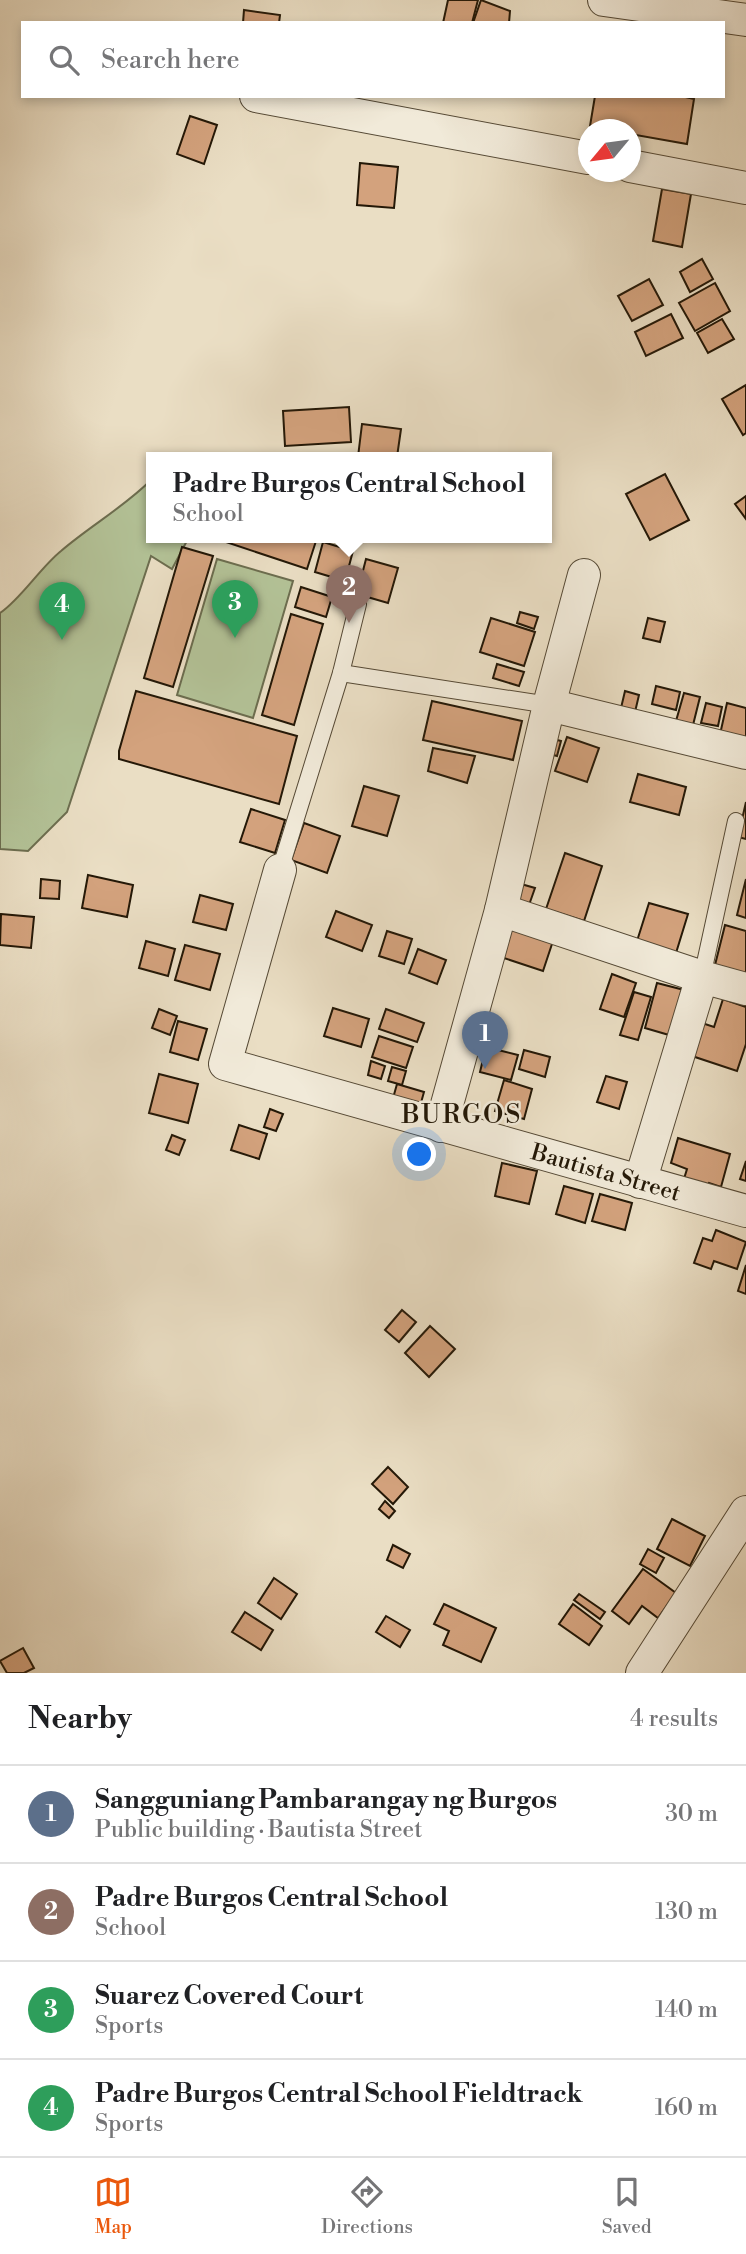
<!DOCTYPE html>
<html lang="en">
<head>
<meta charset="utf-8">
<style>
  body { margin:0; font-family:"Libre Bodoni",serif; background:#f6f6f6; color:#202124 }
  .compass { position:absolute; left:578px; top:119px; width:63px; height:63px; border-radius:50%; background:#fff; box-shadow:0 4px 10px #0003; rotate:241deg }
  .you { position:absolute; left:420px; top:1155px; width:24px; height:24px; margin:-18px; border:5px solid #fff; border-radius:50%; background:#1a73e8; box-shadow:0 0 0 10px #1a73e833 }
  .badge { display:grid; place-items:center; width:46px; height:46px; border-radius:50%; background:#ea580c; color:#fff; font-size:23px; font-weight:700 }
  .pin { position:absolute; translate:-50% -58px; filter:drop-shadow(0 2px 4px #0008) }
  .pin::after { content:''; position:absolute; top:37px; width:24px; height:21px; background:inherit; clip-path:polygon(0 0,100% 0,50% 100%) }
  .popup { position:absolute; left:146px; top:452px; width:406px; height:91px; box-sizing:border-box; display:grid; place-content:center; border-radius:0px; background:#fff; filter:drop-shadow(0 2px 5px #0005); font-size:23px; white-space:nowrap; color:#757577 }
  .popup b { font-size:26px; color:#202124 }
  .popup::after { content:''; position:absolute; left:50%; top:100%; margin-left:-14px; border:14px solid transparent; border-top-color:#fff }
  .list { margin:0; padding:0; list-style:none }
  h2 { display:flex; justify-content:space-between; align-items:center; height:91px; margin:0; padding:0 28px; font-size:30px }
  h2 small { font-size:23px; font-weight:400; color:#757577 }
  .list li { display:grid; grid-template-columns:46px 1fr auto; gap:21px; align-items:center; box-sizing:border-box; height:98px; padding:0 28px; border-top:2px solid #e0e0e0 }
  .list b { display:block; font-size:26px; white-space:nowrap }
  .list p { margin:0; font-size:23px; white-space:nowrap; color:#757577 }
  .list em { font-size:23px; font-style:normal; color:#757577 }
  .icon { flex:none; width:38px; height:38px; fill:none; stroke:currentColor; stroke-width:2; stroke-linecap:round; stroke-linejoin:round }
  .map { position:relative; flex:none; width:746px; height:1673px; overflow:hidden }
  .search { position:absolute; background:#fff; box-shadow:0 4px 10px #0003; left:21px; right:21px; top:21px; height:77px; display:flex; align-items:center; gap:18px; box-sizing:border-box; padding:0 24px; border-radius:0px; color:#757577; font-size:26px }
  .sheet { height:483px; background:#fff }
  nav { display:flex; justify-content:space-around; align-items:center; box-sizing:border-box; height:98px; border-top:2px solid #e0e0e0; background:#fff; font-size:19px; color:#757577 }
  nav a { display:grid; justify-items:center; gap:4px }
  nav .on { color:#ea580c }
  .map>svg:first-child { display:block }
  .green { fill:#b3c297; stroke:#6c6d4f; stroke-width:2 }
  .building { fill:#d3a27d; stroke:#241807; stroke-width:2 }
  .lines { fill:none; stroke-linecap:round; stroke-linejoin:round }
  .lane-casing { stroke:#564a36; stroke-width:18 }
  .street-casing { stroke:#564a36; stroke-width:34 }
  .lane { stroke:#f1ead9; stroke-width:16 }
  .street { stroke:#f1ead9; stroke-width:32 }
  .labels { text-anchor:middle; stroke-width:5; stroke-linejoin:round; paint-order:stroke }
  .street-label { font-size:23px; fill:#241807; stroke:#f1ead9 }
  .quarter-label { font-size:26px; letter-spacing:2px; fill:#241807; stroke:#f1ead9 }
</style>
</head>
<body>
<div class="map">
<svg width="746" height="1673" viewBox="0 0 746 1673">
  <rect width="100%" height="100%" fill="#eadec4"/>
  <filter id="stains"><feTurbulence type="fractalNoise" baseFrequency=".00286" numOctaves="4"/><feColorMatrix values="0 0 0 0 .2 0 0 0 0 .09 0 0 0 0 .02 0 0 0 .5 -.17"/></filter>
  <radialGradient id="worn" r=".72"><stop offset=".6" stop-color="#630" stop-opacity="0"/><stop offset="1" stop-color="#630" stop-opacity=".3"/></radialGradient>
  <g class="green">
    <path d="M151,480V537H189L172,569L151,556L67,812L28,851L0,849V613C20,600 40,568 61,551C90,526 124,507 151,480Z"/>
    <polygon points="217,559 293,581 253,718 177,695"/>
  </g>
  <g class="building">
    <polygon points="448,0 478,0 472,23 443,23"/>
    <polygon points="481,0 510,11 509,23 473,23"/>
    <polygon points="244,10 280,15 279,23 243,23"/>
    <polygon points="595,96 681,96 694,99 687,144 630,134 630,130 607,130 590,126"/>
    <polygon points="190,116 217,125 204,164 177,154"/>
    <polygon points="360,163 398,167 394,208 357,205"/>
    <polygon points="662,189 691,194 682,247 653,241"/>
    <polygon points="702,259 713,279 690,292 680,272"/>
    <polygon points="649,279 663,305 632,321 618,296"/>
    <polygon points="715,283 730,311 695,331 679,303"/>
    <polygon points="671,314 683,338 646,356 635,332"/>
    <polygon points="722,319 734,339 708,353 697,333"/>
    <polygon points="746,385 746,433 743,435 722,399"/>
    <polygon points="349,407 351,442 285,446 283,411"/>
    <polygon points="362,424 401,429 397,457 358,457"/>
    <polygon points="665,474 689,520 650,540 626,494"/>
    <polygon points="746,496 746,519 735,504"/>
    <polygon points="217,537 304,537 316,541 307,569 217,539"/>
    <polygon points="323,542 353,551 345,581 315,572"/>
    <polygon points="182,547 213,556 173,687 144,678"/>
    <polygon points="366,559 398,568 388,603 357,594"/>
    <polygon points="301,587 332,597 326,617 295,607"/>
    <polygon points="520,612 538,617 534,629 517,623"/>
    <polygon points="291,614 323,624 294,725 262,715"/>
    <polygon points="491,618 535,632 524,666 480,652"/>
    <polygon points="648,618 665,622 660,642 643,638"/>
    <polygon points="497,664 524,672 519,686 493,678"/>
    <polygon points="656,686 680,692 676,710 652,704"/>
    <polygon points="136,691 297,736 279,804 119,759 119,751"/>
    <polygon points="625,691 639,695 635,712 621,708"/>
    <polygon points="684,693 700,697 693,725 676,721"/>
    <polygon points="432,701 522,721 513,760 423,740"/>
    <polygon points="706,703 722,707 718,726 701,723"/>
    <polygon points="727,703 746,708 746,745 719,739"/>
    <polygon points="546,737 561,741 557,756 542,752"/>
    <polygon points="567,737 599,748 587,782 555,771"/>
    <polygon points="433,748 475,756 467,783 428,771"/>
    <polygon points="638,774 686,787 679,815 630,802"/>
    <polygon points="364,786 399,796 387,836 352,826"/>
    <polygon points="746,802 746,839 738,837"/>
    <polygon points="251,809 285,820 275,853 240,842"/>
    <polygon points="304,823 340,836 327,873 291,860"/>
    <polygon points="565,853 602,866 584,921 546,909"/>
    <polygon points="88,875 133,885 127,917 82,908"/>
    <polygon points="41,879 60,881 59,899 40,898"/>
    <polygon points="746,879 746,918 737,915"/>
    <polygon points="521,884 535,888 529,905 516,900"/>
    <polygon points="200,895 233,904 226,930 193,922"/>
    <polygon points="649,903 688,914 676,953 637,941"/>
    <polygon points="336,911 372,925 362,951 326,937"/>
    <polygon points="1,914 34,917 31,948 0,945"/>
    <polygon points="725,925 746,931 746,977 714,969"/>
    <polygon points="510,927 553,941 543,971 501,957"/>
    <polygon points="387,931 412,939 404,964 379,956"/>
    <polygon points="146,941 175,949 168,976 139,968"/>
    <polygon points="185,945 220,954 210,990 175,980"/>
    <polygon points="418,949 446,960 437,984 409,973"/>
    <polygon points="612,974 636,983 624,1017 600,1009"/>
    <polygon points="657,983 688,991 669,1035 645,1028"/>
    <polygon points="634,992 651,997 638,1040 620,1035"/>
    <polygon points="723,999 746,1007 746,1044 737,1071 692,1056 702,1023 714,1027"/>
    <polygon points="333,1008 369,1019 361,1047 324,1036"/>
    <polygon points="159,1009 177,1016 170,1035 152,1028"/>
    <polygon points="386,1009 424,1023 417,1042 379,1029"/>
    <polygon points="178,1021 207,1029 198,1060 170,1052"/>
    <polygon points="379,1036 413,1047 406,1068 372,1057"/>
    <polygon points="486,1047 518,1055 511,1080 480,1072"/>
    <polygon points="524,1050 550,1057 545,1077 519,1069"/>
    <polygon points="371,1061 385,1066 381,1079 368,1075"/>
    <polygon points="392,1067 406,1071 402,1085 388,1081"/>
    <polygon points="159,1074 198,1084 188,1123 149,1113"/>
    <polygon points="606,1076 627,1082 619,1109 597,1102"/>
    <polygon points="504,1080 532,1089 524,1119 495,1111"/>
    <polygon points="397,1084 424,1092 417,1117 390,1109"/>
    <polygon points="270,1109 283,1114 276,1131 264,1127"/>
    <polygon points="239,1125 267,1134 259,1159 231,1150"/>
    <polygon points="172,1135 185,1140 179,1155 166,1150"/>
    <polygon points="678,1138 730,1154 721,1187 709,1183 707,1189 683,1182 687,1169 671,1163"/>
    <polygon points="746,1161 746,1181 740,1179"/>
    <polygon points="502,1163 537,1171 529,1204 495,1196"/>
    <polygon points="564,1186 593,1194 585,1223 556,1214"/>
    <polygon points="600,1194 632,1203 625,1230 592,1221"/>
    <polygon points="716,1230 746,1242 737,1269 714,1261 711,1269 694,1263 703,1238 712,1241"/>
    <polygon points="746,1265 746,1294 738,1291"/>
    <polygon points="402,1310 416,1322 399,1342 385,1330"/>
    <polygon points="430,1326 455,1349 429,1377 405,1353"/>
    <polygon points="388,1467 408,1487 393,1504 372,1484"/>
    <polygon points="385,1501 395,1511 389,1518 379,1509"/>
    <polygon points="672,1519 705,1536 690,1566 657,1549"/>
    <polygon points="393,1545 410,1554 403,1568 387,1560"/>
    <polygon points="648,1549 664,1558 656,1573 640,1564"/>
    <polygon points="643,1569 676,1593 658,1618 642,1606 629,1624 612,1611"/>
    <polygon points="274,1578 297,1594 281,1619 258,1603"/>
    <polygon points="579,1594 605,1612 600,1619 574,1600"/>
    <polygon points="444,1604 496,1628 481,1662 443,1645 449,1631 434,1624"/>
    <polygon points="573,1604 602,1626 589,1645 559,1624"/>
    <polygon points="245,1612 273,1630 261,1650 232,1632"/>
    <polygon points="386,1616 410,1630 400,1647 376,1632"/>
    <polygon points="23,1648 34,1668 24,1673 7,1673 0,1661"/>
  </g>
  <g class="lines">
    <defs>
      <g id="lane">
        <polyline points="341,673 549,705"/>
        <polyline points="280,870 341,673 358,604"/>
        <polyline points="702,977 736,821"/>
      </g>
      <g id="street">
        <polyline points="604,0 746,20"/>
        <polyline points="256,96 588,158"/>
        <polyline points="630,166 746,188"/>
        <polyline points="549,705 746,753"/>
        <polyline points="280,870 225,1064 746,1211"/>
        <polyline points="501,910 702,977 746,989"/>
        <polyline points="441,1126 501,910 549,705 584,575"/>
        <polyline points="640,1182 702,977"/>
        <polyline points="642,1673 746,1512"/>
      </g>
    </defs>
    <use href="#lane" class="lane-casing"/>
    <use href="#street" class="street-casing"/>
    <use href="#lane" class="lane"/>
    <use href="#street" class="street"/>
  </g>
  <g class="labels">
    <g class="street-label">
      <text transform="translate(606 1172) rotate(16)" y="8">Bautista Street</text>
    </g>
    <g class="quarter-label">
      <text x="462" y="1123">BURGOS</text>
    </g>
  </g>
  <rect width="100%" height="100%" filter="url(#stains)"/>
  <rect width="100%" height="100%" fill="url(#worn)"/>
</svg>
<svg class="compass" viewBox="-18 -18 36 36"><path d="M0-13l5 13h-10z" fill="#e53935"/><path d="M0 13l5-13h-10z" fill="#757577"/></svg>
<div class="you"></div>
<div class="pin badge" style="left:485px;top:1069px;background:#5c6f8a">1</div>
<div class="pin badge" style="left:349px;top:623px;background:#8d6e63">2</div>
<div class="popup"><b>Padre Burgos Central School</b>School</div>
<div class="pin badge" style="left:235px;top:638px;background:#2e9e5b">3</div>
<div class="pin badge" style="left:62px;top:640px;background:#2e9e5b">4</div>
<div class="search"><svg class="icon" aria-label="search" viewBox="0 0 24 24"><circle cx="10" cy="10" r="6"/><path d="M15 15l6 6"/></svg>Search here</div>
</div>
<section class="sheet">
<h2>Nearby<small>4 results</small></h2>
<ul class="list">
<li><span class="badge" style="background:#5c6f8a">1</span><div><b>Sangguniang Pambarangay ng Burgos</b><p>Public building · Bautista Street</p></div><em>30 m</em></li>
<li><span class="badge" style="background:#8d6e63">2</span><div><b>Padre Burgos Central School</b><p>School</p></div><em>130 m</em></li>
<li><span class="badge" style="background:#2e9e5b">3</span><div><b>Suarez Covered Court</b><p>Sports</p></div><em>140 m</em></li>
<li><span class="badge" style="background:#2e9e5b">4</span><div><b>Padre Burgos Central School Fieldtrack</b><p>Sports</p></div><em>160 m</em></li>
</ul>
</section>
<nav>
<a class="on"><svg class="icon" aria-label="map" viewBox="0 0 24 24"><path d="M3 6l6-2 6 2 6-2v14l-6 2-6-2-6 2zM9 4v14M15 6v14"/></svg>Map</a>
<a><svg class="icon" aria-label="directions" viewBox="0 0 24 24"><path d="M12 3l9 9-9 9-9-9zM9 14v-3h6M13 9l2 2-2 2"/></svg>Directions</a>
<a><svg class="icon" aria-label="saved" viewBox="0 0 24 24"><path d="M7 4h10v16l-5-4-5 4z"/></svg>Saved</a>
</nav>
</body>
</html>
